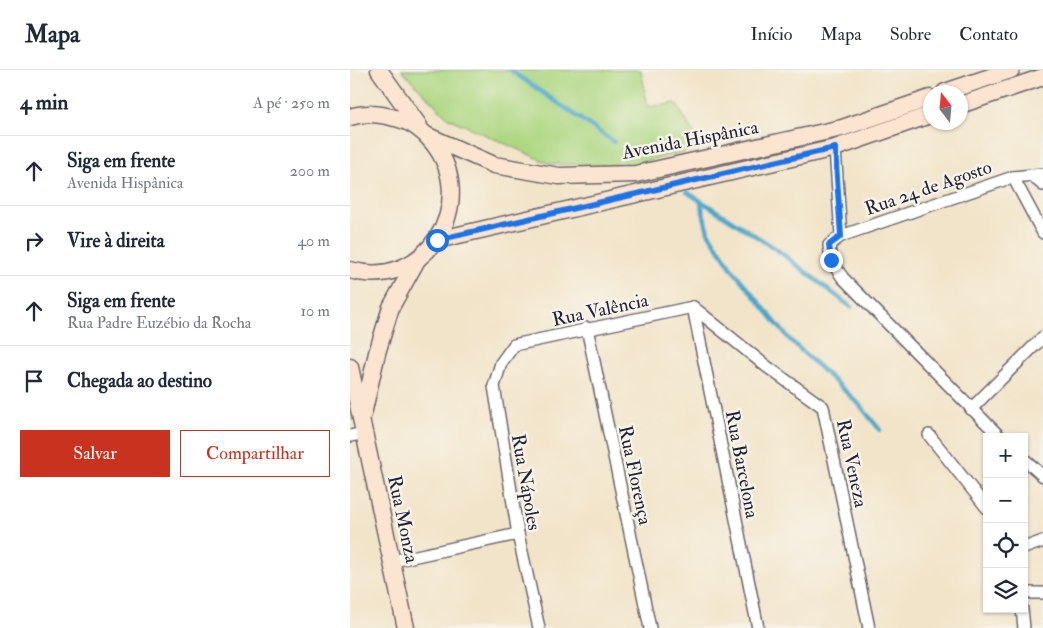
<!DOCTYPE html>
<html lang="pt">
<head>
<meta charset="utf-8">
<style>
  body { margin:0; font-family:"IM FELL Double Pica",serif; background:#f6f6f7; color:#1f2937 }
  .controls { position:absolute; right:15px; bottom:15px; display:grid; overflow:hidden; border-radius:0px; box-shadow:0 1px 4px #0004 }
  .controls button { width:45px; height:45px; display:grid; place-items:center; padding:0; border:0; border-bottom:1px solid #e0e1e3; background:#fff; color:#1f2937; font:25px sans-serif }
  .compass { position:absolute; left:573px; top:15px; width:45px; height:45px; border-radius:50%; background:#fff; box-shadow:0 1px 4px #0004; rotate:344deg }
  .stop { position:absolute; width:15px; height:15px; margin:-11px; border:4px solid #1a73e8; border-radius:50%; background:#fff }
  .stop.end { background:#1a73e8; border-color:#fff; box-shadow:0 1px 5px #0008 }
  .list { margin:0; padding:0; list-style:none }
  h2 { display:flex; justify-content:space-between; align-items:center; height:65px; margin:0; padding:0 20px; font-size:21px }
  h2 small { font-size:16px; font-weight:400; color:#747a83 }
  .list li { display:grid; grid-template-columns:32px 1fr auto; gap:15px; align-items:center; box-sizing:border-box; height:70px; padding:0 20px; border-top:1px solid #e0e1e3 }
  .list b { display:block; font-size:19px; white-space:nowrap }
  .list p { margin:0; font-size:16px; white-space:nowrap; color:#747a83 }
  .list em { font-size:16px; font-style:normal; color:#747a83 }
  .actions { display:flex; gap:10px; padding:15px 20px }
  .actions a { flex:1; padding:11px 0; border:1px solid #c8321e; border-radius:0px; text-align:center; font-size:18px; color:#c8321e }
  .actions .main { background:#c8321e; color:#fff }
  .icon { flex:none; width:28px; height:28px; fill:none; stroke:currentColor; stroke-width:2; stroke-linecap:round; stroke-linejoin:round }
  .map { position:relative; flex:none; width:693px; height:558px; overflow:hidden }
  header { display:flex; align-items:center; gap:30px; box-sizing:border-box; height:70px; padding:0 25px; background:#fff; border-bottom:1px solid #e0e1e3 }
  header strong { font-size:24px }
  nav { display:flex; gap:28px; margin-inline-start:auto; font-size:18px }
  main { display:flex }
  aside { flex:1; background:#fff }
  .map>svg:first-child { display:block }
  .green { fill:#add782; stroke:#687c5e }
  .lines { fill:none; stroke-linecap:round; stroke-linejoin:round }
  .stream { stroke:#4ca7ca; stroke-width:4.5 }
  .minor-casing { stroke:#6b666d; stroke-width:14 }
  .secondary-casing { stroke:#6b666d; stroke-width:19 }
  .minor { stroke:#fff; stroke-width:11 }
  .secondary { stroke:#fce5d0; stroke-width:16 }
  .route { stroke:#1a73e8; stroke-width:6 }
  .labels { text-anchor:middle; stroke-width:5; stroke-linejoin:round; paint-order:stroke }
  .street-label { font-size:19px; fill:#22223b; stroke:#f7f3e8 }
</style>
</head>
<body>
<header>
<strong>Mapa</strong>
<nav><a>Início</a><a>Mapa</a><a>Sobre</a><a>Contato</a></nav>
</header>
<main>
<aside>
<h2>4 min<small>A pé · 250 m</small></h2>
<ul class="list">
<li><svg class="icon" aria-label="ahead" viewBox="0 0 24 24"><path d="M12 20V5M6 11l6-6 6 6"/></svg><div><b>Siga em frente</b><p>Avenida Hispânica</p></div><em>200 m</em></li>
<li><svg class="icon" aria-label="right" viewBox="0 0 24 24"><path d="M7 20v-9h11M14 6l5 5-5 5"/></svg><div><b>Vire à direita</b></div><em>40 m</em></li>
<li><svg class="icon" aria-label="ahead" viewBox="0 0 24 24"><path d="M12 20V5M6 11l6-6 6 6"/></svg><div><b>Siga em frente</b><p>Rua Padre Euzébio da Rocha</p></div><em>10 m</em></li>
<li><svg class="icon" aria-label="arrive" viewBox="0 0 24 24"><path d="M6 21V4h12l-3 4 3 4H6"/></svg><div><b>Chegada ao destino</b></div></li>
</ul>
<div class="actions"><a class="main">Salvar</a><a>Compartilhar</a></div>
</aside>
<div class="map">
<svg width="693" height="558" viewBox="0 0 693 558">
  <rect width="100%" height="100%" fill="#f7f3e8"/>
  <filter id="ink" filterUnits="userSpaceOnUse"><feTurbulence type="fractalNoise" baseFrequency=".02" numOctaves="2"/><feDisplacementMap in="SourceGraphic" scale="10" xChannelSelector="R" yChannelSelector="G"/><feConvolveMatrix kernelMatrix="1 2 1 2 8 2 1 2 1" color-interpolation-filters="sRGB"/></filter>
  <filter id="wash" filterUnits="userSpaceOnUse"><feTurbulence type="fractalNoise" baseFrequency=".0096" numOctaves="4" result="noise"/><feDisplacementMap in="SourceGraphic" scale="20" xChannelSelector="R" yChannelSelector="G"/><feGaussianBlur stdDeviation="1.12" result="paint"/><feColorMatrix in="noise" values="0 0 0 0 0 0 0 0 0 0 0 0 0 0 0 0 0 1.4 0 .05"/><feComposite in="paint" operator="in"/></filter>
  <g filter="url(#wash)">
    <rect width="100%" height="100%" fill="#f2e4c9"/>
    <polygon class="green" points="51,0 291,0 298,37 326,33 352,78 279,95 200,94 98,48"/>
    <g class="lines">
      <g class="stream">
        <polyline points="160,0 264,72"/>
        <polyline points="337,122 426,179 501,237"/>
        <polyline points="350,130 358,162 382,199 440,270 508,333 530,360"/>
      </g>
    </g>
  </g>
  <g filter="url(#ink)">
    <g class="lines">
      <defs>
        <g id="minor">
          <polyline points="485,78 491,166"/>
          <polyline points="681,105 693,115"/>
          <polyline points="663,107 693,163"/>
          <polyline points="343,237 416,296 473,337 519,558"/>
          <polyline points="343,237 408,558"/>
          <polyline points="237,258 300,558"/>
          <polyline points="621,339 693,267"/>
          <polyline points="579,365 637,438"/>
          <polyline points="0,366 16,363"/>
          <polyline points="650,367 493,208 481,191 479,175 491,166 663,107 693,104"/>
          <polyline points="674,389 693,406"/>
          <polyline points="674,478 693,471"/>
          <polyline points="43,491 168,464"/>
          <polyline points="674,523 693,523"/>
          <polyline points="672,539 674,558"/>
          <polyline points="189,558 168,464 144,316 151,293 164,275 343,237"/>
        </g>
        <g id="secondary">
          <polyline points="29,0 69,56"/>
          <polyline points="595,22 661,0"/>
          <polyline points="610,35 693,7"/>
          <path d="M0,47C14,42 31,44 45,48C60,51 74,61 83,73C131,133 75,222 0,200"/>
          <polyline points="78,66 144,95 209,106 286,104 492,58 580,28"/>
          <polyline points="87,170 485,78 580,45"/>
          <polyline points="0,297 56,558"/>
          <polyline points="13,344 27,283 41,237 67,190"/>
        </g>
      </defs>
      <use href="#minor" class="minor-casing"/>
      <use href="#secondary" class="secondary-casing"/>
      <use href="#minor" class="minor"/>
      <use href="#secondary" class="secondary"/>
    </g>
  </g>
  <g class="lines" filter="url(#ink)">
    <polyline class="route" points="87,170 485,78 491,166 479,175 481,190"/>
  </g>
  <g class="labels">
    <g class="street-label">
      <text transform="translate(340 69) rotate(-11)" y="7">Avenida Hispânica</text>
      <text transform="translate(578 117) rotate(-19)" y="7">Rua 24 de Agosto</text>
      <text transform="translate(250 239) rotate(-12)" y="7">Rua Valência</text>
      <text transform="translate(503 393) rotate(78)" y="7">Rua Veneza</text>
      <text transform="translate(393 394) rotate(79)" y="7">Rua Barcelona</text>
      <text transform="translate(286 405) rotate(78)" y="7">Rua Florença</text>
      <text transform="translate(177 412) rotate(80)" y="7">Rua Nápoles</text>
      <text transform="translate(54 449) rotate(78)" y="7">Rua Monza</text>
    </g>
  </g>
</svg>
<div class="controls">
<button>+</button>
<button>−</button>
<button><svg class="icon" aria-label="locate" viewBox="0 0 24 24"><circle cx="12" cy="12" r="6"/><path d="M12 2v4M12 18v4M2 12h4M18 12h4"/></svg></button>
<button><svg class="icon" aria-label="layers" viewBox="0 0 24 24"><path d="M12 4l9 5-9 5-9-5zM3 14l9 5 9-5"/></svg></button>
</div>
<svg class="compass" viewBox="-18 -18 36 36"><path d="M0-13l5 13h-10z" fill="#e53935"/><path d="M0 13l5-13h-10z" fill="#747a83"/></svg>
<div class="stop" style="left:87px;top:170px"></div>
<div class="stop end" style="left:481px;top:190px"></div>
</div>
</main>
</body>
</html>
